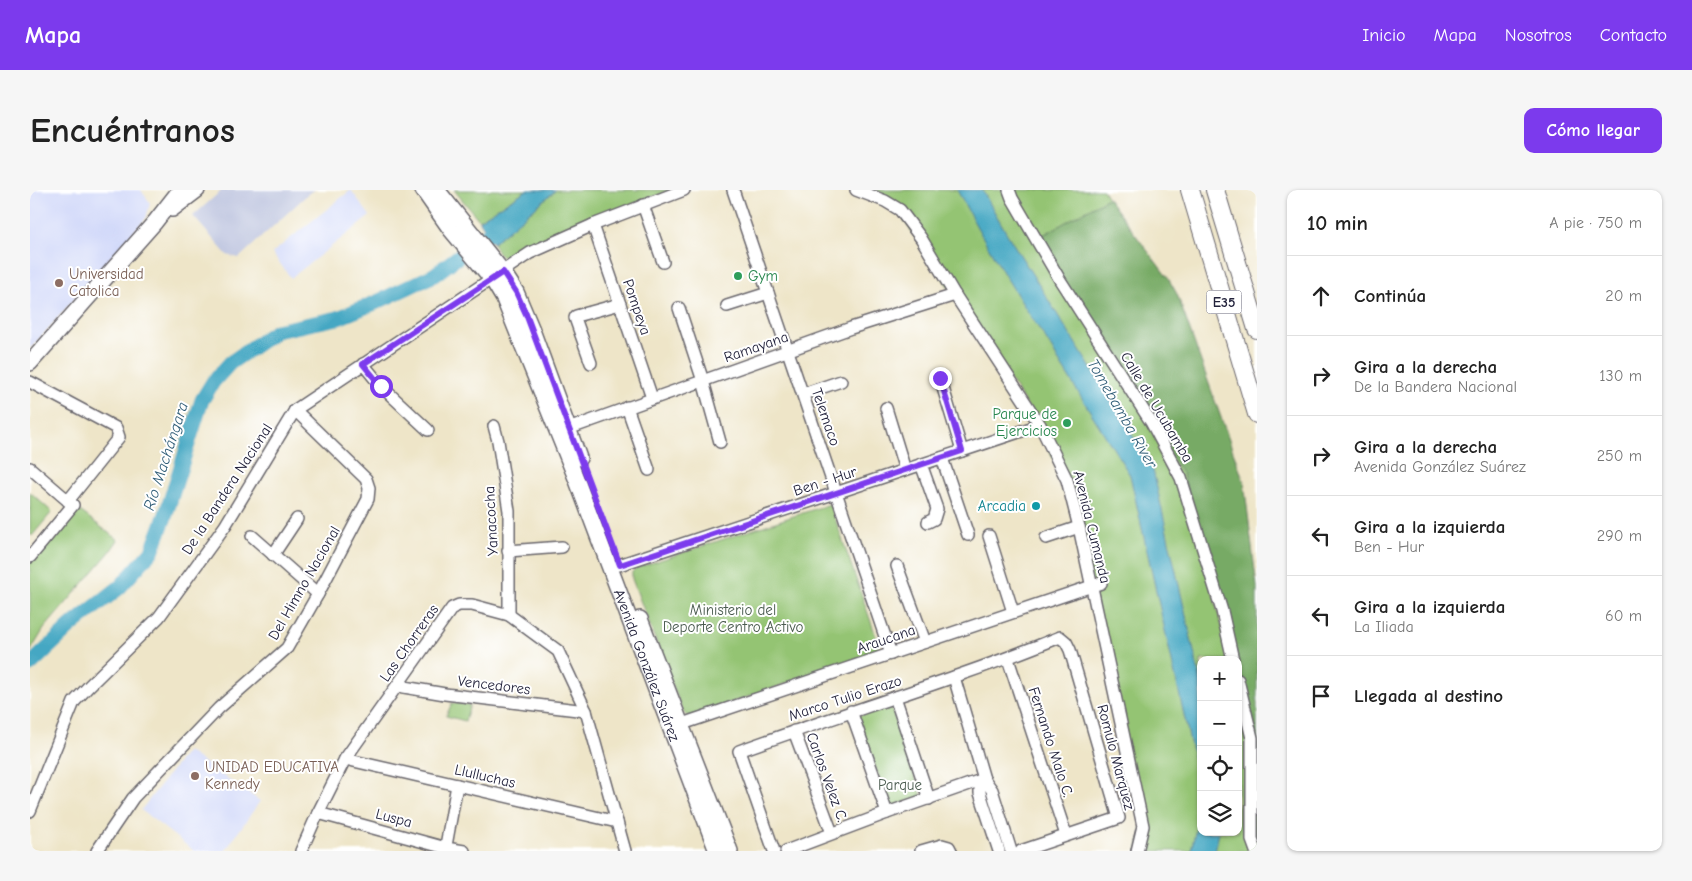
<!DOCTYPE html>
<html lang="es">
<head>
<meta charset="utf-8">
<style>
  body { margin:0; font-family:"Comic Neue",sans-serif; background:#f6f6f6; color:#222 }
  .controls { position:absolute; right:15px; bottom:15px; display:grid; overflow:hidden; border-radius:10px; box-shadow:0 1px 4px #0004 }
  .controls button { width:45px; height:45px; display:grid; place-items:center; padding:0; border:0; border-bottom:1px solid #e0e0e0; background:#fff; color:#222; font:25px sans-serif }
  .stop { position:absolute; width:15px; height:15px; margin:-11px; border:4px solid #7c3aed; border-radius:50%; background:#fff }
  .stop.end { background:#7c3aed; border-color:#fff; box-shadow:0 1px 5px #0008 }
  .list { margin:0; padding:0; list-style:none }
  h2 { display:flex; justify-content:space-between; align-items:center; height:65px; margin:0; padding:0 20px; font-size:21px }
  h2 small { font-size:16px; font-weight:400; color:#767676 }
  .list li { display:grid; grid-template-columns:32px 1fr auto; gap:15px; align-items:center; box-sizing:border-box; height:80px; padding:0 20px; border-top:1px solid #e0e0e0 }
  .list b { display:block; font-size:19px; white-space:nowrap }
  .list p { margin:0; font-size:16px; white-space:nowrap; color:#767676 }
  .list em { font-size:16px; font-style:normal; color:#767676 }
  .icon { flex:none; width:28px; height:28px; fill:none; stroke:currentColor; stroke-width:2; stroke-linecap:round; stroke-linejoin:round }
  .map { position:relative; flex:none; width:1227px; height:661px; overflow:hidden; border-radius:10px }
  header { display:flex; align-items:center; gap:30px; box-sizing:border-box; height:70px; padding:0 25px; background:#7c3aed; color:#fff }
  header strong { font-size:24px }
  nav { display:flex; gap:28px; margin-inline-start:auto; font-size:18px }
  .intro { display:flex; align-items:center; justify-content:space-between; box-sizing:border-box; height:120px; padding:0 30px }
  h1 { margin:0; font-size:35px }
  .button { padding:12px 22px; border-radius:10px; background:#7c3aed; color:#fff; font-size:18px; font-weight:700 }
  main { display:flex; gap:30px; padding:0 30px }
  aside { flex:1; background:#fff; border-radius:10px; box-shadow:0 1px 4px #0004 }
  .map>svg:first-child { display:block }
  .built { fill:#d2d9f9 }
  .industrial { fill:#bcc3de }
  .green { fill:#94c473; stroke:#5b7357 }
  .forest { fill:#77aa65; stroke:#4c6650 }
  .water { fill:#44a7c3; stroke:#33647f }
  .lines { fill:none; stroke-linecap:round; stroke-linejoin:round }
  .river { stroke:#44a7c3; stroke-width:15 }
  .minor-casing { stroke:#69666c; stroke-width:14 }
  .major-casing { stroke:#69666c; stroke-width:18 }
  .highway-casing { stroke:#69666c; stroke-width:20 }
  .minor { stroke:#fff; stroke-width:11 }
  .major { stroke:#fff; stroke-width:15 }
  .highway { stroke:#fff; stroke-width:18 }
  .route { stroke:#7c3aed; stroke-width:6 }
  .leisure-dot { fill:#2e9e5b; stroke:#fff; stroke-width:2 }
  .education-dot { fill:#8d6e63; stroke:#fff; stroke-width:2 }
  .culture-dot { fill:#0f9aa8; stroke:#fff; stroke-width:2 }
  .labels { text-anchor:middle; stroke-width:4; stroke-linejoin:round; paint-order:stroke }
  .shield { fill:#fff; stroke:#646476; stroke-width:1 }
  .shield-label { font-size:14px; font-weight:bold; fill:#22223b }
  .education-label { font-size:15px; fill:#785e54; stroke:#fff; text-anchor:start }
  .leisure-label { font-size:15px; fill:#27864d; stroke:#fff; text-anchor:start }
  .street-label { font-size:15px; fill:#22223b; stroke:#fff }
  .culture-label { font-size:15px; fill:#0d838f; stroke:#fff; text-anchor:end }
  .park-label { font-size:15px; fill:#4a5b4f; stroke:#fff }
  .water-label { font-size:16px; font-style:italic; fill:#315e78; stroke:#fff }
</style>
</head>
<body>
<header>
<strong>Mapa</strong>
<nav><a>Inicio</a><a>Mapa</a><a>Nosotros</a><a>Contacto</a></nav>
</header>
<div class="intro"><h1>Encuéntranos</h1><a class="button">Cómo llegar</a></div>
<main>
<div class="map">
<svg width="1227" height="661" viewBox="0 0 1227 661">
  <rect width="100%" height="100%" fill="#fff"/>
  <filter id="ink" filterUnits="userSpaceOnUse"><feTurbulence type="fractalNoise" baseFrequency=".02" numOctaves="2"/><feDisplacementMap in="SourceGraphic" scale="10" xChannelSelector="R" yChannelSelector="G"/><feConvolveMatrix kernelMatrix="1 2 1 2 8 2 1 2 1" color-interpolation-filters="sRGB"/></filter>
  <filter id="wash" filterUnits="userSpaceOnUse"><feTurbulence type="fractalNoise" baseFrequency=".0096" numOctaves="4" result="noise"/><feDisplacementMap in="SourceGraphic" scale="20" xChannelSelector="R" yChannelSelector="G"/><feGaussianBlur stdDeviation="1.12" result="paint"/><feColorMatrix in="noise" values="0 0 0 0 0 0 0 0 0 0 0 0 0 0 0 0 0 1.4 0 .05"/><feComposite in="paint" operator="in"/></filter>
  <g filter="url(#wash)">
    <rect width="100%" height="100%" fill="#eee5c8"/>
    <g class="built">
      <polygon points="0,0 111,0 120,13 116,28 0,159"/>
      <polygon points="321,0 340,26 261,88 242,63"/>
      <polygon points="157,561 230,611 195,661 164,661 111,620"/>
    </g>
    <polygon class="industrial" points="192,0 285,0 279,3 209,68 197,65 163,26"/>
    <g class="green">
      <polygon points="424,0 497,0 449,30"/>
      <path d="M526,0H642C586,20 530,40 476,68C468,66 467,60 463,53Z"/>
      <path d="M845,0H927C947,38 968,75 991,111C1003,131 1018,150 1028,170L1100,285L1171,600V616L1161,661H1107L1113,636L1049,337L1010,235L858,6Z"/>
      <polygon points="952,0 1073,0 1078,8 1008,48 1153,285 1200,470 1171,470 1171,493 1122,276 977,44"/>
      <polygon points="0,302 22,322 2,346 0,344"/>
      <polygon points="800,314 848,452 848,462 662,526 657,526 653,522 602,389 602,382 606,378"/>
      <polygon points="45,317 88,350 79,363 14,439 0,462 0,373"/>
      <polygon points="1208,507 1216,546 1226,661 1185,661 1189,642 1208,642"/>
      <polygon points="422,513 440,515 435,531 416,526"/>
      <polygon points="860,515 892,606 859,618 828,526"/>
    </g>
    <polygon class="forest" points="1078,8 1138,88 1147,104 1214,292 1227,397 1227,661 1216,546 1208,507 1208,470 1153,285 1008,48"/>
    <g class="water">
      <polygon points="497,0 526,0 463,53 449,30"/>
      <path d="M927,0H952L977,44L1122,276L1171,493V600L1100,285L1028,170C1018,150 1003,131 991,111C968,75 947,38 927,0Z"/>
      <polygon points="1171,616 1171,642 1189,642 1185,661 1161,661"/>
    </g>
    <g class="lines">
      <polyline class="river" points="0,475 42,435 90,397 122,361 136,324 172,210 183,192 200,173 246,141 308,128 347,112 404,85 474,32"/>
    </g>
  </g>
  <g filter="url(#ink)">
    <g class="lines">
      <defs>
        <g id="minor">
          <polyline points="703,0 861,464"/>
          <polyline points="826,0 855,11 870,20 891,48 925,105 1010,235 1037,290 1049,337 1113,636 1107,661"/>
          <polyline points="979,0 982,8 1030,90 1121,232 1151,288 1192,421 1203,470"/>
          <polyline points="613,15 633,72"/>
          <polyline points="563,35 622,208"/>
          <polyline points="697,116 738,103"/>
          <polyline points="649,118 673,191 690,252"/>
          <polyline points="561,173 545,128 546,126 590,114"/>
          <polyline points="333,174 351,196 398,240"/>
          <polyline points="910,188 932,261"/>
          <polyline points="0,192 86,238 89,247 38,311"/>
          <polyline points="773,204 811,191"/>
          <polyline points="597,217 619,280"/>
          <polyline points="856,218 875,280"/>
          <polyline points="464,236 468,251 479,321 479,425"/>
          <polyline points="538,239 821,138 925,105"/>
          <polyline points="912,268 938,345"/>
          <polyline points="891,274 907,319 904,329 898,332"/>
          <polyline points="0,278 43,315 0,367"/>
          <polyline points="222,346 288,404"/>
          <polyline points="959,346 983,422"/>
          <polyline points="1016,348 1049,337"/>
          <polyline points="478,361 532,357"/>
          <polyline points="243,365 267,329"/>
          <polyline points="589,375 1010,235"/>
          <polyline points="867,376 895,452"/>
          <polyline points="978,469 1036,645"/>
          <polyline points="924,487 954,589 962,600 981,661"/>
          <polyline points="1208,490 1222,548 1222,650 1226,661"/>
          <polyline points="368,496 415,504 556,521"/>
          <polyline points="865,507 899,609"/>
          <polyline points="821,521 857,623"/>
          <polyline points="652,534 1071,393"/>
          <polyline points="764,541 802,643"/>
          <polyline points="315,569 587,632"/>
          <polyline points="954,589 950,598 950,603 969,661"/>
          <polyline points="0,621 44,512 59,496 129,427 195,336 265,220 500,63 563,35 654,0"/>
          <polyline points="288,623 416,658 434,661"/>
          <polyline points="67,661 103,608 189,518 257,458 288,404 338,309 339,298 336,289 265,220"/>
          <polyline points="271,661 288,623 315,569 422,418 429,415 442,415 479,425 528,461 556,521 595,661"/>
          <polyline points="415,661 427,595"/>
          <path d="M744,661L709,561C816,522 925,490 1030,447L1036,452L1040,460L1089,628L991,661"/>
          <polyline points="756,661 857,623 954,589"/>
          <polyline points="891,661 912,655 919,657 921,661"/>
        </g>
        <g id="major">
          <path id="s1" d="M393,0L421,40L462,89L474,109L546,288L687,661"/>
          <polyline points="407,0 473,82 486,102 502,140 549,268"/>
          <polyline points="142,19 167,0"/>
          <polyline points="0,173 125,32 150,0"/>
          <polyline points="610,429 700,661"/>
        </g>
        <g id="highway">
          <polyline points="1160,0 1227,224"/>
          <polyline points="1185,0 1227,139"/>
        </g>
      </defs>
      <use href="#minor" class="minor-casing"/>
      <use href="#major" class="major-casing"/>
      <use href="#highway" class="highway-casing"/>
      <use href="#minor" class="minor"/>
      <use href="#major" class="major"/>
      <use href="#highway" class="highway"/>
    </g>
  </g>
  <g class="lines" filter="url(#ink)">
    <polyline class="route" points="351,196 333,174 473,82 486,102 496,124 590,375 932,261 910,188"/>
  </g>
  <g class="leisure-dot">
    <circle cx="708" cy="86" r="5"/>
    <circle cx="1037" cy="233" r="5"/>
  </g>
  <g class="education-dot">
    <circle cx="29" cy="93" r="5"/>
    <circle cx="165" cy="586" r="5"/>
  </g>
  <circle class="culture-dot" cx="1006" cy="316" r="5"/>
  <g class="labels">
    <rect class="shield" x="1176.5" y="100.5" width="35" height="23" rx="4"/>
    <g class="shield-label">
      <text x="1194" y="117">E35</text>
    </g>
    <g class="education-label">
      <text x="39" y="89">Universidad<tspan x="39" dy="17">Catolica</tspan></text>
      <text x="175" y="582">UNIDAD EDUCATIVA<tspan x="175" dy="17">Kennedy</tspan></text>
    </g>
    <g class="leisure-label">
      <text x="718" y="91">Gym</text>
      <text x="1027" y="229" text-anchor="end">Parque de<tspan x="1027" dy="17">Ejercicios</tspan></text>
    </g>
    <g class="street-label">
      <text transform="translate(607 117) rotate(71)" y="5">Pompeya</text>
      <text transform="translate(726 157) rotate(-19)" y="5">Ramayana</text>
      <text transform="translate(1127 217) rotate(59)" y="5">Calle de Ucubamba</text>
      <text transform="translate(796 227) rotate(71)" y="5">Telemaco</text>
      <text transform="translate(795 291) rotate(-18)" y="5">Ben - Hur</text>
      <text transform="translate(197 299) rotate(-57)" y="5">De la Bandera Nacional</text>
      <text transform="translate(461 331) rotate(-93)" y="5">Yanacocha</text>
      <text transform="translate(1062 337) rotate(76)" y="5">Avenida Cumanda</text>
      <text transform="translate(274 393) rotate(-60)" y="5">Del Himno Nacional</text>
      <text transform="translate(856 449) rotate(-19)" y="5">Araucana</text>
      <text transform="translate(379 453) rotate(-55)" y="5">Las Chorreras</text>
      <text dy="5" stroke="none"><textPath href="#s1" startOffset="529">Avenida González Suárez</textPath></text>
      <text transform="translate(464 495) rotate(7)" y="5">Vencedores</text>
      <text transform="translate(815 508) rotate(-18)" y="5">Marco Tulio Erazo</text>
      <text transform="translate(1021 552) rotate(72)" y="5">Fernando Malo C.</text>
      <text transform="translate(1086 567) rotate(75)" y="5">Romulo Marquez</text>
      <text transform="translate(455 586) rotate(13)" y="5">Llulluchas</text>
      <text transform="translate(797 587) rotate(70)" y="5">Carlos Velez C.</text>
      <text transform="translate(364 628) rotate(15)" y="5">Luspa</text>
    </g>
    <g class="culture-label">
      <text x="996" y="321">Arcadia</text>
    </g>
    <g class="park-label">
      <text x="703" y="425">Ministerio del<tspan x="703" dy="17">Deporte Centro Activo</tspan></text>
      <text x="870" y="600">Parque</text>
    </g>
    <g class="water-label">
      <text transform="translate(1093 223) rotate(60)" y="6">Tomebamba River</text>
      <text transform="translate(135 266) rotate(-72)" y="6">Río Machángara</text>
    </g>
  </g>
</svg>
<div class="controls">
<button>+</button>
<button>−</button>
<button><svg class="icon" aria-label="locate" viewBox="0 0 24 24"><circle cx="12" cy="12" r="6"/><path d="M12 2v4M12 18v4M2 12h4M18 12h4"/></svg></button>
<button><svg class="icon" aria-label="layers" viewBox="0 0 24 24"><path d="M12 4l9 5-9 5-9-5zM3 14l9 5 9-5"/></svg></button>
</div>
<div class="stop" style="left:351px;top:196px"></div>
<div class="stop end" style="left:910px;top:188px"></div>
</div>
<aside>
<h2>10 min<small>A pie · 750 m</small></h2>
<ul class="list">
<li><svg class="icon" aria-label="ahead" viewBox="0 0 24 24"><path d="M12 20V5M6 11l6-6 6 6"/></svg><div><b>Continúa</b></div><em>20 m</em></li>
<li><svg class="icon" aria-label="right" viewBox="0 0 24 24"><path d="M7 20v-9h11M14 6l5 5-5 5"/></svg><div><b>Gira a la derecha</b><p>De la Bandera Nacional</p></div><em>130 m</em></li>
<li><svg class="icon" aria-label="right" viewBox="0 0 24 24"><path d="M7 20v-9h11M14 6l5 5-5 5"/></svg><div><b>Gira a la derecha</b><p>Avenida González Suárez</p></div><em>250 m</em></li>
<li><svg class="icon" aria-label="left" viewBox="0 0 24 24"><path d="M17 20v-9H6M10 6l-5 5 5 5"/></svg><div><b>Gira a la izquierda</b><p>Ben - Hur</p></div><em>290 m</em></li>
<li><svg class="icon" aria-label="left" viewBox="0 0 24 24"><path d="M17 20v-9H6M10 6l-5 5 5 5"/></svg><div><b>Gira a la izquierda</b><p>La Iliada</p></div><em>60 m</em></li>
<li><svg class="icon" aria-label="arrive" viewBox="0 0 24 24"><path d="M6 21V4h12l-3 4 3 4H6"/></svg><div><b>Llegada al destino</b></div></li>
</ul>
</aside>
</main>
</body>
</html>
